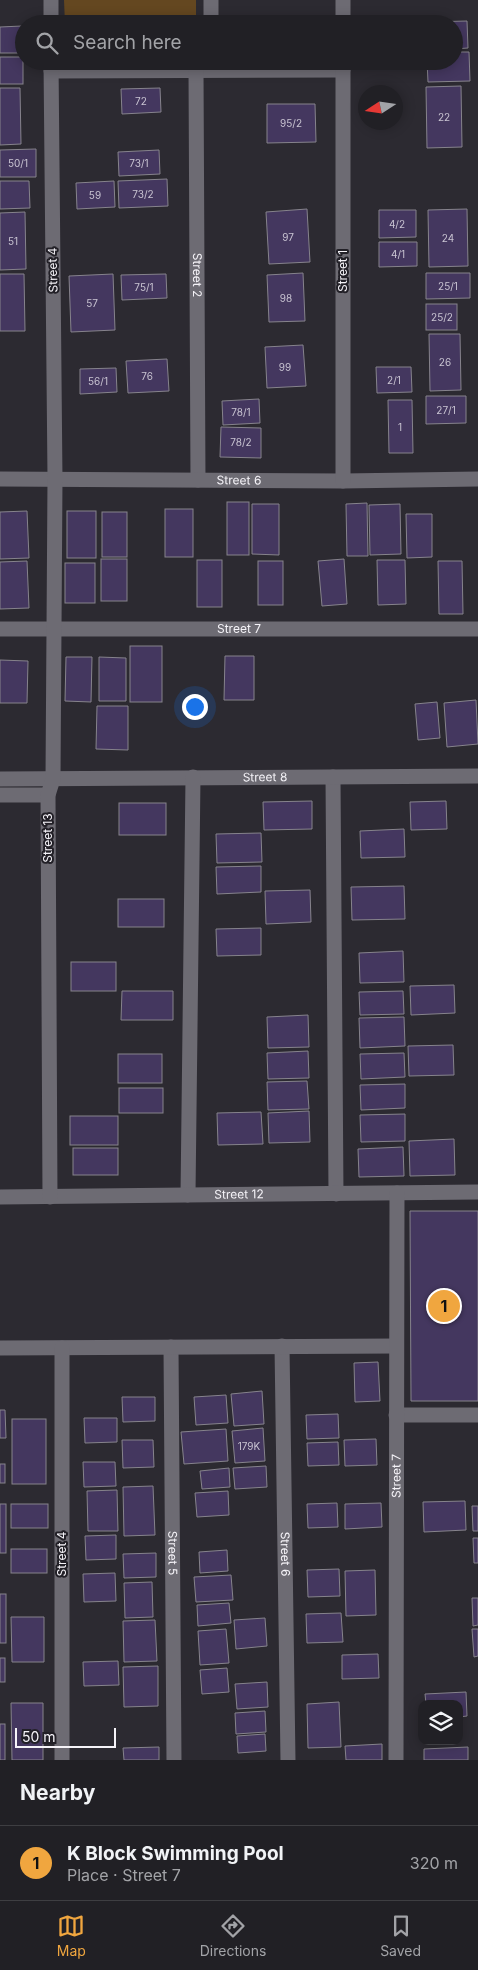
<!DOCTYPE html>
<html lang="en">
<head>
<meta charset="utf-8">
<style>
  body { margin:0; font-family:Inter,sans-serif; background:#2d2d32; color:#f1f3f6 }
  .controls { position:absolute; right:15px; bottom:15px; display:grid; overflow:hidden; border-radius:10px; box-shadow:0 2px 12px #0003 }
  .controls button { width:45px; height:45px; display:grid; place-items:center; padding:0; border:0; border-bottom:1px solid #3e3e42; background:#212025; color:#f1f3f6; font:25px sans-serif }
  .compass { position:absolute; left:358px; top:85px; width:45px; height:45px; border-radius:50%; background:#212025; box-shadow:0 2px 12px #0003; rotate:258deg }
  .scale { position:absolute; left:15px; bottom:12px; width:101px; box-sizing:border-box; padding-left:5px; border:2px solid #f5f3f8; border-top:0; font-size:14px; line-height:18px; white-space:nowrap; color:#f5f3f8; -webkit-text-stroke:4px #222027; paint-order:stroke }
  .you { position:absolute; left:194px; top:706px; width:18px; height:18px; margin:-12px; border:4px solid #fff; border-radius:50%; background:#1a73e8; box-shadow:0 0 0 8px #1a73e833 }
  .badge { display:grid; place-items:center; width:32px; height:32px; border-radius:50%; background:#f0a63f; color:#111; font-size:16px; font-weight:700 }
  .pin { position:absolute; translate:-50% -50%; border:2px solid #fff; box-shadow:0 1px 5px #0006 }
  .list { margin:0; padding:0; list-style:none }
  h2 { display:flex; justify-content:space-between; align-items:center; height:65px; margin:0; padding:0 20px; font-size:21px }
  h2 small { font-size:16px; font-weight:400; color:#a2a3a7 }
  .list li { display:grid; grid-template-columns:32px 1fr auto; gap:15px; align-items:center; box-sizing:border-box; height:75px; padding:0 20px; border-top:1px solid #3e3e42 }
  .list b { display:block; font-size:19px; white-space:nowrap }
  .list p { margin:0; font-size:16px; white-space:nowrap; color:#a2a3a7 }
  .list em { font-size:16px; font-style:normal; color:#a2a3a7 }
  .icon { flex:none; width:28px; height:28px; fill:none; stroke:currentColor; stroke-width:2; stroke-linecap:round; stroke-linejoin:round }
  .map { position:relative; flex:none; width:478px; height:1760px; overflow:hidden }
  .search { position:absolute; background:#212025; box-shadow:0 2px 12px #0003; left:15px; right:15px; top:15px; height:55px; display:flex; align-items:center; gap:12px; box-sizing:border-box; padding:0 18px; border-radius:28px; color:#a2a3a7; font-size:19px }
  .sheet { height:140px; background:#212025 }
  nav { display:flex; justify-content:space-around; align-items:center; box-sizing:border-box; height:70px; border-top:1px solid #3e3e42; background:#212025; font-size:14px; color:#a2a3a7 }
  nav a { display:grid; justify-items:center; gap:2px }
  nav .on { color:#f0a63f }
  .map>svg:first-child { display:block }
  .green { fill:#644720 }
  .building { fill:#44375f; stroke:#86838c }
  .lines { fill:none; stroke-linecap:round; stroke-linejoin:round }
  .minor { stroke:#6d6b73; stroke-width:15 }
  .labels { text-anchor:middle; stroke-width:4; stroke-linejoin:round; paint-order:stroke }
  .number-label { font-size:10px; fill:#c9c4d2 }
  .street-label { font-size:12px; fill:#f5f3f8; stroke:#222027 }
</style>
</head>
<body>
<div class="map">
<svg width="478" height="1760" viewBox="0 0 478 1760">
  <rect width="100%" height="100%" fill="#2c2a31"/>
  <polygon class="green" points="64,0 196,0 196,24 65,24"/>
  <g class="building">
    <polygon points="467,21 468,48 454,49 454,24 427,24 427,22"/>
    <polygon points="22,26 22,53 0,53 0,27"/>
    <polygon points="454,52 469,52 470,81 428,82 427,61 454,61"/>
    <rect x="0" y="57" width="23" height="27"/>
    <polygon points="461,86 462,147 427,148 426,87"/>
    <polygon points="0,88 20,88 21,144 0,145"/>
    <polygon points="160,88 161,112 122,114 121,89"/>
    <polygon points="267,104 315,104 316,142 267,143"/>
    <polygon points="36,149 36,177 0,177 0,150"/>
    <polygon points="159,150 160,174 119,176 118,152"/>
    <polygon points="167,179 168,206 119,208 118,181"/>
    <polygon points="0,181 29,181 30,208 0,209"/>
    <polygon points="114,181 115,207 77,209 76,183"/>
    <polygon points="307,209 310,262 269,264 266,212"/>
    <polygon points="467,209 468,266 429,267 428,210"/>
    <polygon points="379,210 416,210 416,237 379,238"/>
    <polygon points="25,212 26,269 0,270 0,213"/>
    <polygon points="379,242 417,242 417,266 379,267"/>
    <polygon points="303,273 305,321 269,322 267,275"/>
    <polygon points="426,273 470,273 470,298 426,299"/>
    <polygon points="0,274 24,274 25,331 0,331"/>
    <polygon points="113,274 115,330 71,332 69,276"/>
    <polygon points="166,274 167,298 122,300 121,275"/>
    <rect x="426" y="304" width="31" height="26"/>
    <polygon points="429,334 460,334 461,390 430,391"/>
    <polygon points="303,345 306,386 267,388 265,347"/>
    <polygon points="167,359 169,391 128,393 126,361"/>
    <polygon points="376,367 411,367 412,392 377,393"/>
    <polygon points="116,368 117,392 80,394 80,369"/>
    <polygon points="426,396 466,396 466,423 426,424"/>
    <polygon points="259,399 260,423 223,425 222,401"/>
    <polygon points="388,400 412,400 413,453 389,453"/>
    <polygon points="221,427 261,428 261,458 220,457"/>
    <rect x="227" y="502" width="22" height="53"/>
    <polygon points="367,503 368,556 347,556 346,504"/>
    <polygon points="252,504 279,504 279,555 252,554"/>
    <polygon points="400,504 401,554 370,555 369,505"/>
    <rect x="165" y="509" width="28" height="48"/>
    <polygon points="27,511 29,558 0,559 0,512"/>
    <rect x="67" y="511" width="29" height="47"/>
    <rect x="102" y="512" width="25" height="45"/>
    <polygon points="406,514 432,514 432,557 407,558"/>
    <rect x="101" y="559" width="26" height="42"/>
    <polygon points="344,559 347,604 322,606 318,561"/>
    <rect x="197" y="560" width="25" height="47"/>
    <polygon points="377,560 405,560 406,604 378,605"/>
    <polygon points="27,561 29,608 0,609 0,562"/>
    <rect x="258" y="561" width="25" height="44"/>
    <polygon points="438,561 462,561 463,614 439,614"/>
    <rect x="65" y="563" width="30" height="40"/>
    <rect x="130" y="646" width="32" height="56"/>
    <polygon points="225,656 254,656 254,700 224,700"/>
    <polygon points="66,657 92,657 91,702 65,701"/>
    <polygon points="99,657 126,658 126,701 99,701"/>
    <polygon points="0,660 28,661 27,703 0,703"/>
    <polygon points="476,700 478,744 447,747 444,703"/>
    <polygon points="437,702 440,738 418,740 415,704"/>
    <polygon points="97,706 128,706 128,750 96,749"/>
    <polygon points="312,801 312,829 264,830 263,802"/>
    <polygon points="446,801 447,829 411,830 410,802"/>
    <rect x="119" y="803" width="47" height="32"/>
    <polygon points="404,829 405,857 361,858 360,831"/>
    <polygon points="261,833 262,862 217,863 216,834"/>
    <polygon points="261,866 261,892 217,894 216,867"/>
    <polygon points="404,886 405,919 352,920 351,887"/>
    <polygon points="310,890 311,922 266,924 265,891"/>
    <rect x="118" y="899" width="46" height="28"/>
    <polygon points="261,928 261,955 217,956 216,929"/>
    <polygon points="403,951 404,982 360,983 359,953"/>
    <rect x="71" y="962" width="45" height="29"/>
    <polygon points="454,985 455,1013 411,1015 410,986"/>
    <polygon points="122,991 173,991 173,1020 121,1020"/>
    <polygon points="403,991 404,1014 360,1015 359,992"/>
    <polygon points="308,1015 309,1047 268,1048 267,1017"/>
    <polygon points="404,1017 405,1046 360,1048 359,1018"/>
    <polygon points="453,1045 454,1075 409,1076 408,1046"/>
    <polygon points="308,1051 309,1078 268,1079 267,1053"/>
    <polygon points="404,1053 405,1077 361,1079 360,1054"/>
    <rect x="118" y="1054" width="44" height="29"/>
    <polygon points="307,1081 309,1109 268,1110 267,1082"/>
    <polygon points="405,1084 405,1108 361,1110 360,1085"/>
    <rect x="119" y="1088" width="44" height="25"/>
    <polygon points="309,1111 310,1142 269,1143 268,1113"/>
    <polygon points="261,1112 263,1144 218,1145 217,1113"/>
    <polygon points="405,1114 405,1141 361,1142 360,1115"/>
    <rect x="70" y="1116" width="48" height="29"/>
    <polygon points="454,1139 455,1175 410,1176 409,1141"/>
    <polygon points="403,1147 404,1176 359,1177 358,1149"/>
    <rect x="73" y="1148" width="45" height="27"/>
    <polygon points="410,1211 478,1211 478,1401 411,1401"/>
    <polygon points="378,1362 380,1401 355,1402 354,1363"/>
    <polygon points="262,1391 264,1424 234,1426 231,1394"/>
    <polygon points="226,1395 228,1423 196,1425 194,1397"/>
    <polygon points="122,1397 155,1397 155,1421 123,1422"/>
    <polygon points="0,1410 5,1410 6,1438 0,1438"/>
    <polygon points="338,1414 339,1438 307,1439 306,1415"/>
    <polygon points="84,1418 117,1418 117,1442 85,1443"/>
    <rect x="12" y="1419" width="34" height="65"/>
    <polygon points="263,1428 265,1461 235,1463 232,1431"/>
    <polygon points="226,1429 228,1461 184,1464 181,1432"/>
    <polygon points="376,1439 377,1465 345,1466 344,1440"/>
    <polygon points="122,1440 153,1440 154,1467 123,1468"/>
    <polygon points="338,1442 339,1465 308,1466 307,1443"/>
    <polygon points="83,1462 115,1462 116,1486 84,1487"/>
    <rect x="0" y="1464" width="5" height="19"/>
    <polygon points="266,1466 267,1487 235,1489 233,1468"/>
    <polygon points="229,1468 230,1487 202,1489 200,1471"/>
    <polygon points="153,1486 155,1535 124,1536 123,1487"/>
    <polygon points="117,1490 118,1531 88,1531 87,1491"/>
    <polygon points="228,1491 229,1515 197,1517 195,1493"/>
    <polygon points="465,1501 466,1530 424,1532 423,1502"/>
    <polygon points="337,1503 338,1527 308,1528 307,1504"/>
    <polygon points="381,1503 382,1527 345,1529 345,1504"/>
    <rect x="0" y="1504" width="6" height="49"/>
    <rect x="11" y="1504" width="37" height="24"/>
    <polygon points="472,1506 478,1506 478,1531 473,1531"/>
    <polygon points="116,1535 116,1559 86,1560 85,1536"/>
    <polygon points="473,1538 478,1538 478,1563 474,1563"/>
    <rect x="11" y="1549" width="36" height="24"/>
    <polygon points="227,1550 228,1571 200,1573 199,1552"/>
    <polygon points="156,1553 156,1577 124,1578 123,1554"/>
    <polygon points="339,1569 340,1596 308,1597 307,1570"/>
    <polygon points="375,1570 376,1615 346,1616 345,1571"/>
    <polygon points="115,1573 116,1601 84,1602 83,1574"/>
    <polygon points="231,1575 233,1600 196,1602 194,1577"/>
    <polygon points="152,1582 153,1617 125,1618 124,1583"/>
    <rect x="0" y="1594" width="6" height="49"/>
    <polygon points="472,1598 478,1598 478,1625 473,1626"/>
    <polygon points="229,1603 231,1623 198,1626 197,1605"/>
    <polygon points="341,1613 343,1642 307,1643 306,1614"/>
    <polygon points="11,1617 44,1617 44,1662 12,1662"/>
    <polygon points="265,1618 267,1646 236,1649 234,1620"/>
    <polygon points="155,1620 157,1661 124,1662 123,1621"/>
    <polygon points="226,1629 229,1663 200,1665 198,1631"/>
    <polygon points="472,1629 478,1629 478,1656 474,1657"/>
    <polygon points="378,1654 379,1678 342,1679 342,1655"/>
    <rect x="0" y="1658" width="5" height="24"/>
    <polygon points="118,1661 119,1685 84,1686 83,1662"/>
    <polygon points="158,1666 158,1706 124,1707 123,1667"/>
    <polygon points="227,1668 229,1692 202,1694 200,1670"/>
    <polygon points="267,1682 268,1707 237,1709 235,1684"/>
    <polygon points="466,1692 467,1716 459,1717 459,1704 426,1704 425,1694"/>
    <polygon points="339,1702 341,1747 308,1748 307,1704"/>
    <polygon points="11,1703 43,1703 43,1760 12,1760"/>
    <polygon points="265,1711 266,1732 236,1734 235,1713"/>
    <rect x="0" y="1724" width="5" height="36"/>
    <polygon points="265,1734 266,1751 238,1753 237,1736"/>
    <polygon points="382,1744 382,1760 346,1760 345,1746"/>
    <polygon points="159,1747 159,1760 124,1760 123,1748"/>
    <polygon points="468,1747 468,1760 424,1760 424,1749"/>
  </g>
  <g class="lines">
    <g class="minor">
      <polyline points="211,0 211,24"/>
      <polyline points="343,0 343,24"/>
      <polyline points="51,24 51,0"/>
      <polyline points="51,71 343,70"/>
      <path id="s1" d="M196,71L198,480"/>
      <path id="s2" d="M0,479L343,481L478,479"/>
      <polyline points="343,481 343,61"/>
      <path id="s3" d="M0,629H478"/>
      <polyline points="333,777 336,1194"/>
      <path id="s4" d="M0,779L478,776"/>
      <polyline points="0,795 48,795"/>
      <polyline points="188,1195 193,777"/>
      <path id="s5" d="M0,1197L478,1192"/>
      <polyline points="50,1197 48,795 53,779 55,479 51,61"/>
      <path id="s6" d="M282,1346L288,1760"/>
      <path id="s7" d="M171,1347L174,1760"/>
      <polyline points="0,1348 396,1346"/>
      <polyline points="396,1415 478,1415"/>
      <polyline points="62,1760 62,1348"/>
      <path id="s8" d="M396,1760L397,1193"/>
    </g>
  </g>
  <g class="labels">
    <g class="number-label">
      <text x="141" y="105">72</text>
      <text x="444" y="121">22</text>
      <text x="291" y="127">95/2</text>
      <text x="18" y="167">50/1</text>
      <text x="139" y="167">73/1</text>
      <text x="143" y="198">73/2</text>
      <text x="95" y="199">59</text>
      <text x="397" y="228">4/2</text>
      <text x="288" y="241">97</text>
      <text x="448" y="242">24</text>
      <text x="13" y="245">51</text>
      <text x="398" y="258">4/1</text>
      <text x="448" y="290">25/1</text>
      <text x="144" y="291">75/1</text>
      <text x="286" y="302">98</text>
      <text x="92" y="307">57</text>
      <text x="442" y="321">25/2</text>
      <text x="445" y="366">26</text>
      <text x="285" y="371">99</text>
      <text x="147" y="380">76</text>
      <text x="394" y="384">2/1</text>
      <text x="98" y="385">56/1</text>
      <text x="446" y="414">27/1</text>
      <text x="241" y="416">78/1</text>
      <text x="400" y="431">1</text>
      <text x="241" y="446">78/2</text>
      <text x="249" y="1450">179K</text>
    </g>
    <g class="street-label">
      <text transform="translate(53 270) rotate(-91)" y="4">Street 4</text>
      <text transform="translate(343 271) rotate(-90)" y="4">Street 1</text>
      <text dy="4" stroke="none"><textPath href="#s1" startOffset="204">Street 2</textPath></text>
      <text dy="4" stroke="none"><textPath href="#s2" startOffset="239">Street 6</textPath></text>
      <text dy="4" stroke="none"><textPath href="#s3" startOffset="239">Street 7</textPath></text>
      <text dy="4" stroke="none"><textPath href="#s4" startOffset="265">Street 8</textPath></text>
      <text transform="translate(48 838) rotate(-90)" y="4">Street 13</text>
      <text dy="4" stroke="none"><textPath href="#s5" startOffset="239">Street 12</textPath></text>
      <text dy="4" stroke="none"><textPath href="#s8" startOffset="284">Street 7</textPath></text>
      <text dy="4" stroke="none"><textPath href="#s6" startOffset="208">Street 6</textPath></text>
      <text transform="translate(62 1554) rotate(-90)" y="4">Street 4</text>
      <text dy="4" stroke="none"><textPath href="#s7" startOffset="206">Street 5</textPath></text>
    </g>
  </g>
</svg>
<div class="controls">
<button><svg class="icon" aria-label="layers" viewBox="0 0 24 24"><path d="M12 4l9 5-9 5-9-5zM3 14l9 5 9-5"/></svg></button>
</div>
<svg class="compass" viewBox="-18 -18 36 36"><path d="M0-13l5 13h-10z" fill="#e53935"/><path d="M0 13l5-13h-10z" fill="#a2a3a7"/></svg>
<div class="scale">50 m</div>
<div class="you"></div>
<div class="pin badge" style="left:444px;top:1306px">1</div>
<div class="search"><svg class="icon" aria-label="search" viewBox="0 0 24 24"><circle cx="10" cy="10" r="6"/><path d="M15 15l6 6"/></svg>Search here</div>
</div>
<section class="sheet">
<h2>Nearby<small></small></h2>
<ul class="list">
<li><span class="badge">1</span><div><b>K Block Swimming Pool</b><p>Place · Street 7</p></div><em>320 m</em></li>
</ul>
</section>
<nav>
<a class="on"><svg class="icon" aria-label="map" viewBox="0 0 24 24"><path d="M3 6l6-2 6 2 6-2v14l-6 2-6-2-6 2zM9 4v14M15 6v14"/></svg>Map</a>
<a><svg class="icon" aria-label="directions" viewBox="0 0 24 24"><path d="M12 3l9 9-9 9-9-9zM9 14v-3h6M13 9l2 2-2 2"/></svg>Directions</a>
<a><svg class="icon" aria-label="saved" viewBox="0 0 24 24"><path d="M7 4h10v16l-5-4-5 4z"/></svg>Saved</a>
</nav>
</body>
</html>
